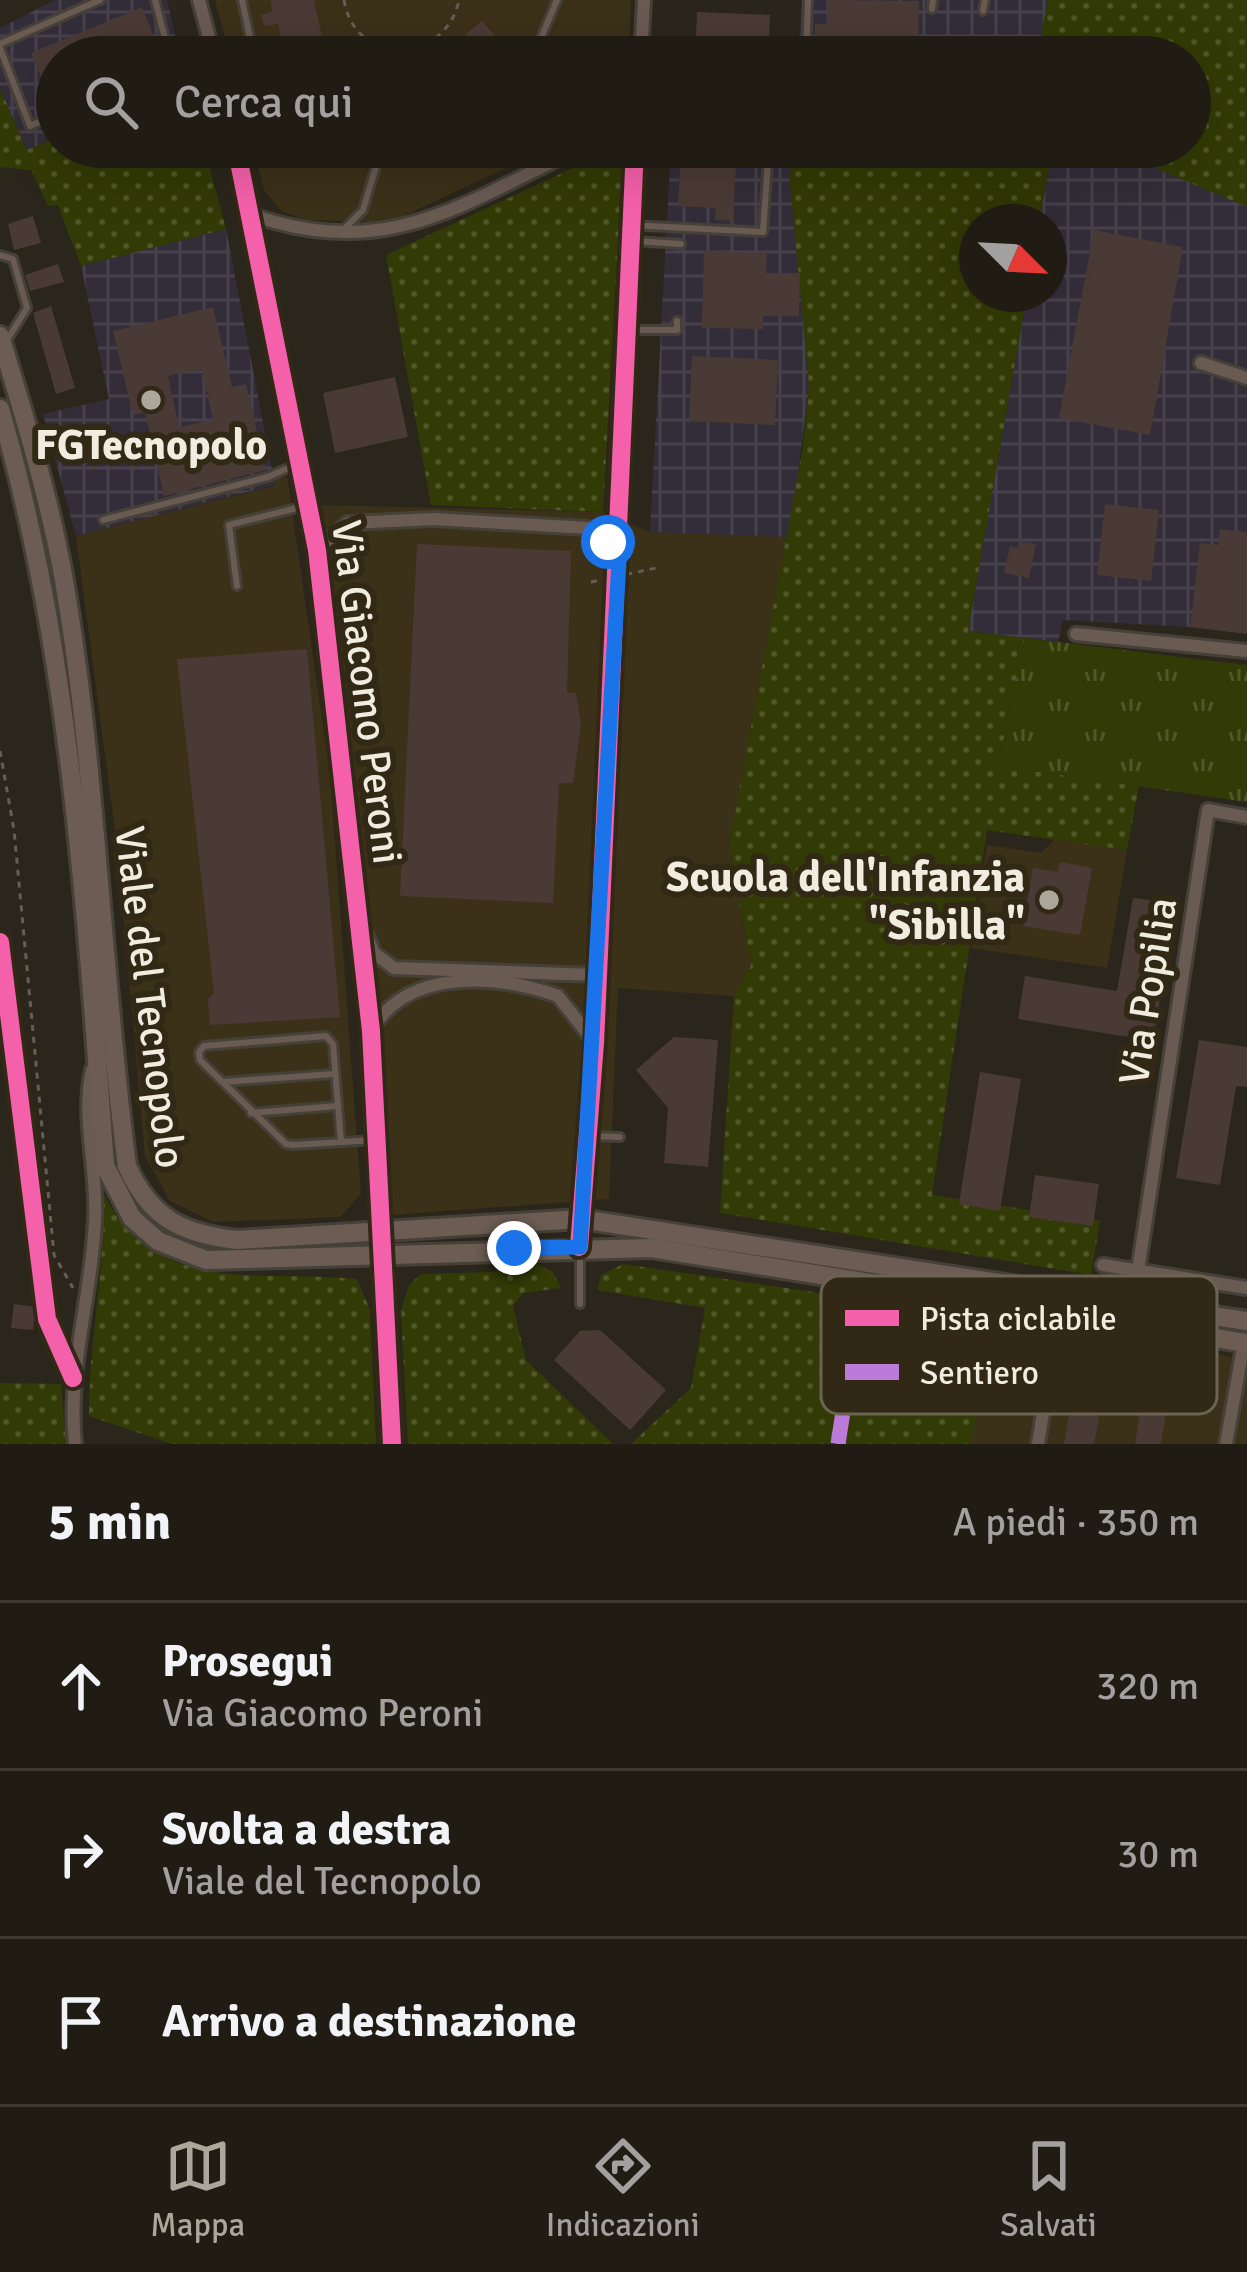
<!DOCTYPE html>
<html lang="it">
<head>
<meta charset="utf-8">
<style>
  body { margin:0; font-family:Signika,sans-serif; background:#2d2922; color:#f1f3f6 }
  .compass { position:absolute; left:959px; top:204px; width:108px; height:108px; border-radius:50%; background:#201c14; box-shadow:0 12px 48px #0002; rotate:114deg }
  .stop { position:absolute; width:36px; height:36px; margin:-27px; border:9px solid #1a73e8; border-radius:50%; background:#fff }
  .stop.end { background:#1a73e8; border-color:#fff; box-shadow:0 3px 12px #0008 }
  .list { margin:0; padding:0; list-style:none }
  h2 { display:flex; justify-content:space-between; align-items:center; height:156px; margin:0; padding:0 48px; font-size:51px }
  h2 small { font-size:39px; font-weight:400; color:#a2a1a0 }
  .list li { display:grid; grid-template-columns:78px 1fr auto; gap:36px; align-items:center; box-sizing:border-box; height:168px; padding:0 48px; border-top:3px solid #3d3a34 }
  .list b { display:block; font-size:45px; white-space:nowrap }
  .list p { margin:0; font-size:39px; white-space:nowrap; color:#a2a1a0 }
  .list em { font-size:39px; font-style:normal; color:#a2a1a0 }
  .icon { flex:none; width:66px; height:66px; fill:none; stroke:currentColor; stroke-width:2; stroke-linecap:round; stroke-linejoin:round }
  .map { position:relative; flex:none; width:1247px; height:1444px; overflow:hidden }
  .search { position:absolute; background:#201c14; box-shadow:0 12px 48px #0002; left:36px; right:36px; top:36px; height:132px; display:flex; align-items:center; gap:30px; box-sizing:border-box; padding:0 42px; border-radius:66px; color:#a2a1a0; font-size:45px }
  .sheet { height:660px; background:#201c14 }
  nav { display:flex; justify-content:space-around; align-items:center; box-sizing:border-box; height:168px; border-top:3px solid #3d3a34; background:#201c14; font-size:33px; color:#a2a1a0 }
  nav a { display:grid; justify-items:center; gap:6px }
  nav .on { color:#aca79b }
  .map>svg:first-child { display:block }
  .built { fill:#3b3018 }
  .industrial { fill:url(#industrial-grid) }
  .grass { fill:url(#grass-dots) }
  .park { fill:url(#park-tufts) }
  .building { fill:#4a3a35; fill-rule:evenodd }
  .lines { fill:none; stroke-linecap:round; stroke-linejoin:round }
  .lane-casing { stroke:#454138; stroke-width:12 }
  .street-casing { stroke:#454138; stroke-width:18 }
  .secondary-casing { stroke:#454138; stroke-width:24 }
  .path { stroke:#675d56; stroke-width:3; stroke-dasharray:6 6; stroke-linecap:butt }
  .lane { stroke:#695a52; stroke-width:6 }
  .street { stroke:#695a52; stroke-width:12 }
  .secondary { stroke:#6c5c53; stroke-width:18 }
  .path-bridge { stroke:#675d56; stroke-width:3; stroke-dasharray:6 6; stroke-linecap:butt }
  .quiet { stroke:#bd7bd9; stroke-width:15; stroke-dasharray:30 15; stroke-linecap:butt }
  .cycleway-casing { stroke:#312915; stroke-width:26 }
  .cycleway { stroke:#f560ab; stroke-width:18 }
  .route { stroke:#1a73e8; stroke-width:15 }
  .poi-dot { fill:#aca79b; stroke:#312915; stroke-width:4.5 }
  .labels { text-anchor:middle; stroke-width:12; stroke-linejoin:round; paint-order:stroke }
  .poi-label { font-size:42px; font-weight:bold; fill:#f1ece0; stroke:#312915 }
  .street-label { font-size:42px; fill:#f1ece0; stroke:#312915 }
  .key { fill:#312915; stroke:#6b6452; stroke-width:3 }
  .key-label { font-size:33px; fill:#f1ece0 }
</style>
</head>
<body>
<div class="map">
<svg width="1247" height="1444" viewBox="0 0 1247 1444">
  <defs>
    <pattern id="industrial-grid" width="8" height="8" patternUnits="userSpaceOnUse" patternTransform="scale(3)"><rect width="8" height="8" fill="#332d39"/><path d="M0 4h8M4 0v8" fill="none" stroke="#47414c"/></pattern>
    <pattern id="grass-dots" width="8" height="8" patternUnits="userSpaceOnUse" patternTransform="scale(3)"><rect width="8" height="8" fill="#323a05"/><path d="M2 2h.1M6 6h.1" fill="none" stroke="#505729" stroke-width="1.8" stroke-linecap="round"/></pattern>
    <pattern id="park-tufts" width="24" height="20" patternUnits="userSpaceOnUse" patternTransform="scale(3)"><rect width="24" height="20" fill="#323a05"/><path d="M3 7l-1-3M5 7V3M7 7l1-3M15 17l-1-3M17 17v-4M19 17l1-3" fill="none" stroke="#505729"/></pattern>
  </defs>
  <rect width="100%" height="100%" fill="#2b261b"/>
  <g class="built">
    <polygon points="215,0 631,0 629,57 230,57"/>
    <polygon points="253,147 551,147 399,218 373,222 305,220 281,211 264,190"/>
    <polygon points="287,476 330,774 361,1194 340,1217 213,1222 170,1201 145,1156 117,846 76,536 274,486 274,480"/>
    <polygon points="321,505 603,512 650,532 790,537 729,845 751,965 734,996 618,988 609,1199 393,1215"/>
    <polygon points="1055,839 1127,850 1107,968 971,948 987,845 1041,853"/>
    <polygon points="998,1319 1247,1359 1247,1444 970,1444"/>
  </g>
  <g class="industrial">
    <polygon points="55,0 167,0 180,57 57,57 57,137 27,150 0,89 0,28"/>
    <polygon points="802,0 1048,0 1037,57 798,57"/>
    <polygon points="671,147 809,147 797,154 789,172 809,385 790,537 650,532"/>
    <polygon points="1053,147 1122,151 1247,207 1247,630 1063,620 1058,642 968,631 1027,294 1049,294 1049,222 1039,222"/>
    <polygon points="226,229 275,485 76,536 43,414 109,399 81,266"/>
  </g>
  <g class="grass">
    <polygon points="1048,0 1247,0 1247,207 1106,147 1190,147 1190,57 1037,57"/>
    <polygon points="0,89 27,150 57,137 57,147 204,147 226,229 81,266 58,205 48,206 31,170 0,167"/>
    <polygon points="618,147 623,147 603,512 431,505 386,255"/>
    <polygon points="808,147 1053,147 1039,222 977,222 977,294 1027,294 968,631 1025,638 998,766 1139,786 1127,850 987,830 932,1195 1100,1221 1091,1275 720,1213 734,996 751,965 729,845 803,447 809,385 789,172"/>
    <path d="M104,1195C160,1298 257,1269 357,1279L370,1310L376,1444H172L89,1416C89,1341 105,1269 104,1195Z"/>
    <polygon points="537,1264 553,1272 561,1288 523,1293 513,1306 526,1360 613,1444 408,1444 401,1310 409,1285 421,1274 493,1272"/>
    <polygon points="623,1264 998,1319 970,1444 631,1444 691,1388 705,1308 597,1290 601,1275"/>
    <polygon points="0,1383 61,1384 66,1444 0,1444"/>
  </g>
  <polygon class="park" points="1025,638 1247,665 1247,802 998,766"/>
  <g class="building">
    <polygon points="271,0 314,0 324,45 285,54 278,24 264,26 261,15 272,12"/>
    <polygon points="828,0 919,1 918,57 815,53 815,24 827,24"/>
    <polygon points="142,7 162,57 57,57 53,107 31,53"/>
    <polygon points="697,12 770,15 768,57 743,57 745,38 718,36 717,57 695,57"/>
    <polygon points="482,21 496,37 480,51 465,35"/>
    <polygon points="681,147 737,147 733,221 715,220 716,208 678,206"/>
    <polygon points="33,216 41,243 14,250 8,224"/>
    <polygon points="1094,230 1183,247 1150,435 1059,418"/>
    <polygon points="704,251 767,253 766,273 800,273 799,316 763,316 763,329 702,328"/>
    <polygon points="58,264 64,282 30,291 25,275"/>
    <polygon points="51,306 75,388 56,394 33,313"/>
    <path d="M213,307L232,387L246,384L266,470L164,496L145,412L133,415L113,331ZM202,369L213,420L179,427L168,376Z"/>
    <polygon points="692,356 778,360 775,425 689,421"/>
    <polygon points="395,377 408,437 335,453 323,393"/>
    <polygon points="1105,504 1159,510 1151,581 1097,575"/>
    <polygon points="1220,529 1247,532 1247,634 1190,627 1200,543 1218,545"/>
    <polygon points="1020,542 1036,544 1029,578 1004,573 1010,546 1019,548"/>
    <polygon points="417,544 571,551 567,693 576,693 581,724 573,783 559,783 553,903 400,896"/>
    <polygon points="307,649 340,1017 210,1025 208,999 214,993 177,659"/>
    <polygon points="1060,862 1092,868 1080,935 1023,926 1033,868 1058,872"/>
    <polygon points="1133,898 1176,903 1153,1041 1018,1019 1025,976 1117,991"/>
    <polygon points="674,1037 718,1040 708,1167 664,1163 668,1108 636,1070"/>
    <polygon points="1199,1040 1247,1047 1247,1087 1236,1086 1220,1185 1176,1178"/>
    <polygon points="980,1072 1021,1079 1000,1211 959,1204"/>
    <polygon points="1035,1175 1099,1184 1093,1226 1029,1217"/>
    <polygon points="14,1304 36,1307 33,1330 11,1328"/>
    <polygon points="600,1330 666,1390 630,1430 554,1360 580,1331"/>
    <polygon points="1076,1371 1170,1386 1161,1444 1135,1444 1140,1413 1101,1407 1094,1444 1064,1444"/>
  </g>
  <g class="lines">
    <defs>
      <g id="lane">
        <polyline points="155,0 170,57"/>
        <polyline points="242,0 254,57"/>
        <polyline points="932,9 933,0"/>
        <polyline points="983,11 985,0"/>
        <polyline points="0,44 100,0"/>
        <polyline points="0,48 30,126 57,114"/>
        <polyline points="533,57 557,0"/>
        <polyline points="806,57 808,0"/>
        <polyline points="356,147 410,156 446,147"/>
        <polyline points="630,225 763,232 769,147"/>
        <polyline points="344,229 363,210 380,153"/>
        <polyline points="633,241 681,244"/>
        <polyline points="0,255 13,259 27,308 5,343"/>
        <polyline points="630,330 677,330 677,321"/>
        <polyline points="103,520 268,477 297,464"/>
        <polyline points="237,586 229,525 305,506"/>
        <polyline points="223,1082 333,1074"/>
        <polyline points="251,1113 337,1106"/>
        <polyline points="590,1136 620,1137"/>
        <polyline points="341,1142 333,1044 326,1036 204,1046 199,1052 200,1060 286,1144 293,1145 375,1140"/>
        <polyline points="580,1256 580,1304"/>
      </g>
      <g id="street">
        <polyline points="199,0 214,57"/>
        <polyline points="641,57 644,0"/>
        <polyline points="236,147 317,550 371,1031 392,1444"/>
        <path d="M252,215C388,262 463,203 583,147"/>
        <polyline points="1201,363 1247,378"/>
        <polyline points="317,550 348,523 434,519 587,528 608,541 618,560"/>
        <polyline points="1076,634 1247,651"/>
        <polyline points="367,936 374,953 394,968 596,975"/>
        <path d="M371,1031C407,968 496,974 558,996L594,1042"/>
        <polyline points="579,1247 595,1043 635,147"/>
        <polyline points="1103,1265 1247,1288"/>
        <polyline points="1138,1271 1208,810 1247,817"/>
        <path d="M75,1444C67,1367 92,1296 95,1220C98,1169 81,1119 92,1070"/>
        <polyline points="1038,1444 1059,1313"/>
        <polyline points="1226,1444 1244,1342"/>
      </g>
      <g id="secondary">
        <path d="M0,336C24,415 48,493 63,575C97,770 101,969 127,1166C150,1218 182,1234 237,1240L581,1219L1247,1321"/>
        <path d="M0,409C71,653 86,914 105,1166L132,1218L158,1241L206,1260L651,1248L1247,1343"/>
      </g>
    </defs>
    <use href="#lane" class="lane-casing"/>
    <use href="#street" class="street-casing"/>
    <use href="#secondary" class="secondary-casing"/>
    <g class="path">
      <path d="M344,0C355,68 446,64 459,0"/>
      <polyline points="441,38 458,57"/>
      <polyline points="0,751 14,830 54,1255 73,1288"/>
    </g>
    <use href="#lane" class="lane"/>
    <use href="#street" class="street"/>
    <use href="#secondary" class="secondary"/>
    <polyline class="path-bridge" points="591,582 656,568"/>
    <polyline class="quiet" points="838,1444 847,1386"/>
    <defs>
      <g id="cycleway">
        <polyline points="236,147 317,550 371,1031 392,1444"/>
        <polyline points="0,942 47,1319 73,1378"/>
        <polyline points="579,1247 595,1043 635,147"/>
      </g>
    </defs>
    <use href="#cycleway" class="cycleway-casing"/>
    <use href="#cycleway" class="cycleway"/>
  </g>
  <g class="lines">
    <polyline class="route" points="514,1248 580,1247 619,561 608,542"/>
  </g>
  <g class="poi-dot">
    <circle cx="151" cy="400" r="12"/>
    <circle cx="1049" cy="900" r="12"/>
  </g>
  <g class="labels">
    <g class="poi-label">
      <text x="151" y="459">FGTecnopolo</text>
      <text x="1025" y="891" text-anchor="end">Scuola dell'Infanzia<tspan x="1025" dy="48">"Sibilla"</tspan></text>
    </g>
    <g class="street-label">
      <text transform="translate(368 692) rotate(83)" y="15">Via Giacomo Peroni</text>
      <text transform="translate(1147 991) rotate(-81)" y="15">Via Popilia</text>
      <text transform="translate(151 997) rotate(83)" y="15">Viale del Tecnopolo</text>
    </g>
  </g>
  <rect x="821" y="1276" width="396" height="138" rx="18" class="key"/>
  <rect x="845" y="1310" width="54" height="16" fill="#f560ab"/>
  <rect x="845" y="1364" width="54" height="16" fill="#bd7bd9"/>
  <g class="key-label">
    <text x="920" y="1330">Pista ciclabile</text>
    <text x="920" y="1384">Sentiero</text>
  </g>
</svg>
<svg class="compass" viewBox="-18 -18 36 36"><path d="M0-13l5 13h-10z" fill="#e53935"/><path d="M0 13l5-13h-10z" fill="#a2a1a0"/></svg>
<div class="stop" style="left:608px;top:542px"></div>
<div class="stop end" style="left:514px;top:1248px"></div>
<div class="search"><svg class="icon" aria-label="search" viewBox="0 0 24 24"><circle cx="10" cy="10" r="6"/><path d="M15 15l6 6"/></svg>Cerca qui</div>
</div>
<section class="sheet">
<h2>5 min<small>A piedi · 350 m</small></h2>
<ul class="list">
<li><svg class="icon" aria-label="ahead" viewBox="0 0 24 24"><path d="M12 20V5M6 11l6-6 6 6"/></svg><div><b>Prosegui</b><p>Via Giacomo Peroni</p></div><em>320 m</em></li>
<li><svg class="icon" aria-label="right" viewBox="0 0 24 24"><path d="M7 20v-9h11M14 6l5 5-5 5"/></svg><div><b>Svolta a destra</b><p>Viale del Tecnopolo</p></div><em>30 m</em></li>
<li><svg class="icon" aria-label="arrive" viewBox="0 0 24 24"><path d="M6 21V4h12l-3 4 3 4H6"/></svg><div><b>Arrivo a destinazione</b></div></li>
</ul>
</section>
<nav>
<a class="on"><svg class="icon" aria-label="map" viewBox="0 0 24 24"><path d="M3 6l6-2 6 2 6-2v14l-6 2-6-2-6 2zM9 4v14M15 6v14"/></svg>Mappa</a>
<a><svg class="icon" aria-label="directions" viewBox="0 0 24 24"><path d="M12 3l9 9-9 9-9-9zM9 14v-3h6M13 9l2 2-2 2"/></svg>Indicazioni</a>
<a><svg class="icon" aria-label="saved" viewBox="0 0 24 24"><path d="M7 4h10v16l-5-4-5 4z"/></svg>Salvati</a>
</nav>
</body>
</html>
